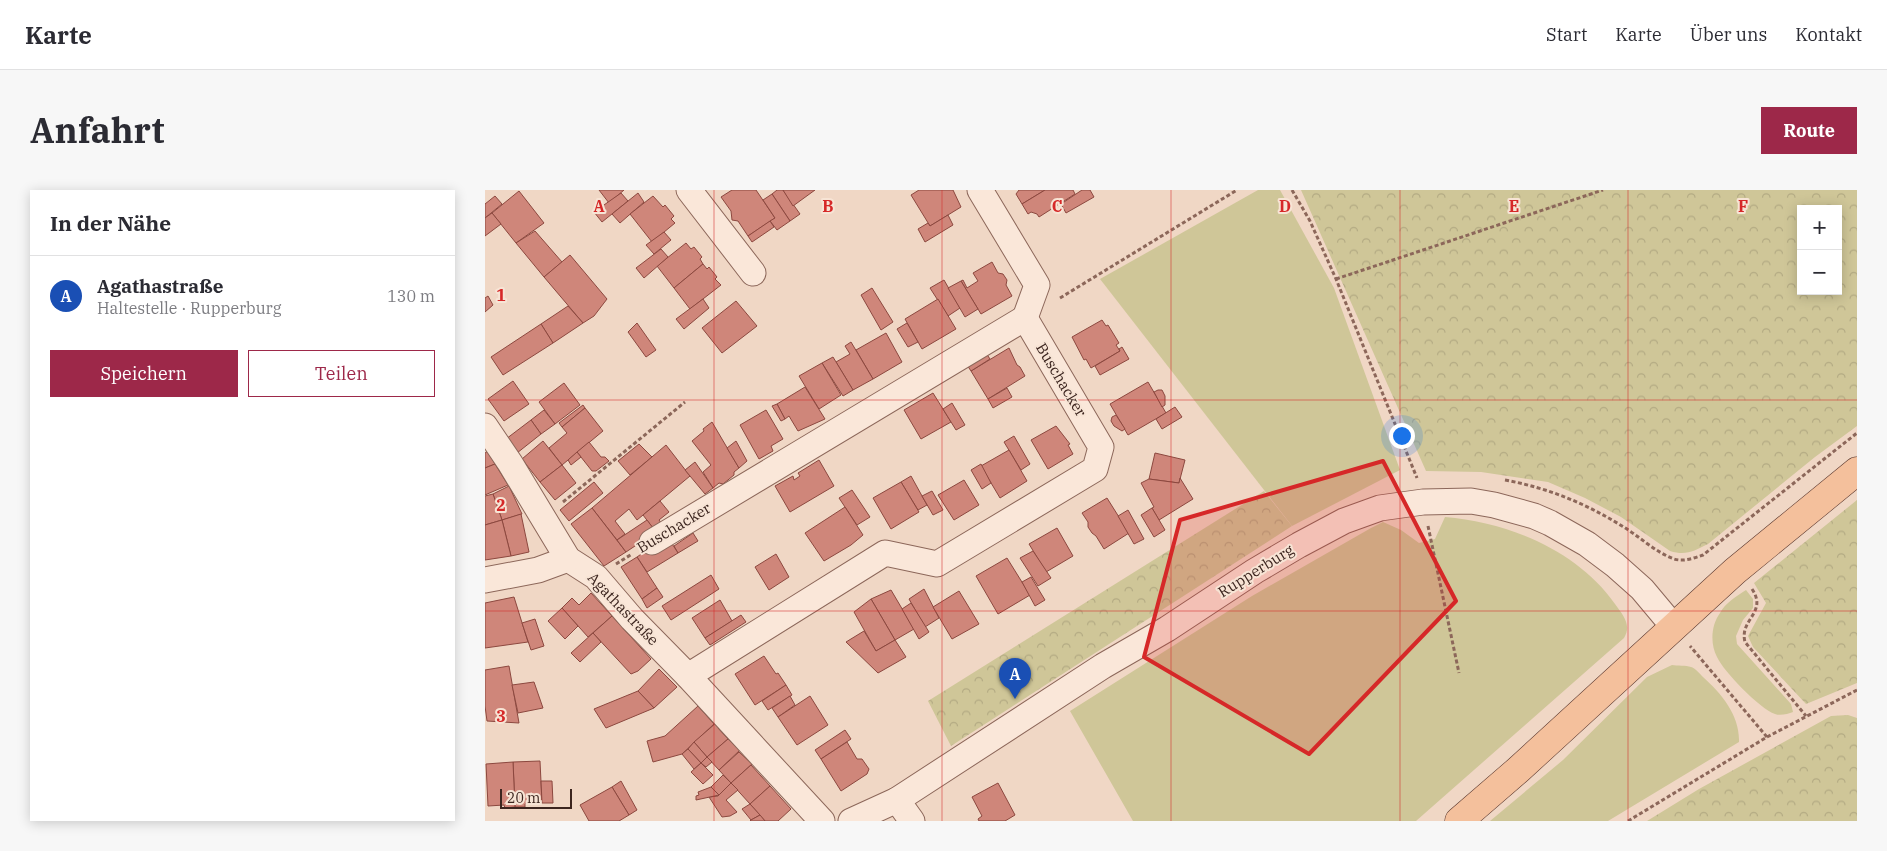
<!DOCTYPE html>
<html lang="de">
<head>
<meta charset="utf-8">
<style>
  body { margin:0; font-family:"IBM Plex Serif",serif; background:#f7f7f7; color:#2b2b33 }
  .controls { position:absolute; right:15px; top:15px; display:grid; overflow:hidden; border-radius:0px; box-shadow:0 2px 12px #0003 }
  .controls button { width:45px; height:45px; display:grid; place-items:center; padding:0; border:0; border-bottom:1px solid #e1e1e2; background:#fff; color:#2b2b33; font:25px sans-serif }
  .scale { position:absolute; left:15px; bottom:12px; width:72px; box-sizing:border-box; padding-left:5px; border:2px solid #3c251f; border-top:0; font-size:14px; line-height:18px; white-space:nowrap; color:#3c251f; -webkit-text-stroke:4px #f7e4d5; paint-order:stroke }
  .you { position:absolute; left:916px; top:245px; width:18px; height:18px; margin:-12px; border:4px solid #fff; border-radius:50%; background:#1a73e8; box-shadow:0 0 0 8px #1a73e833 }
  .badge { display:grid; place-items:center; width:32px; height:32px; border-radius:50%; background:#9d2849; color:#fff; font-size:16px; font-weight:700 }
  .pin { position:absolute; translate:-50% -41px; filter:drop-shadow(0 1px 2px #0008) }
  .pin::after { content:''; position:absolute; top:26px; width:18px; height:15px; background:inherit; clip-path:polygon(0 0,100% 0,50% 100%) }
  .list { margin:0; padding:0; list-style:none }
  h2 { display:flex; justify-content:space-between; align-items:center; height:65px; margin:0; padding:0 20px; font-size:21px }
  h2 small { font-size:16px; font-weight:400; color:#7c7c81 }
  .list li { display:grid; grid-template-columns:32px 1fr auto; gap:15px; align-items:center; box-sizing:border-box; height:80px; padding:0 20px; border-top:1px solid #e1e1e2 }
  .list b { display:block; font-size:19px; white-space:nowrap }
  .list p { margin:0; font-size:16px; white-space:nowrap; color:#7c7c81 }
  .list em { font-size:16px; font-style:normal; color:#7c7c81 }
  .actions { display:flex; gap:10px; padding:15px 20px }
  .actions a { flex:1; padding:11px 0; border:1px solid #9d2849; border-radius:0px; text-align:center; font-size:18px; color:#9d2849 }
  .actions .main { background:#9d2849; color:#fff }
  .map { position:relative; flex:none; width:1372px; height:631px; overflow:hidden; border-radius:0px }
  header { display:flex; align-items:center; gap:30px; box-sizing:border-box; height:70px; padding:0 25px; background:#fff; border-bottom:1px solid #e1e1e2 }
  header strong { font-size:24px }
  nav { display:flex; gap:28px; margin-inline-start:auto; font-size:18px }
  .intro { display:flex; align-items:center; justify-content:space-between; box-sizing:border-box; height:120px; padding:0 30px }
  h1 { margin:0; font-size:35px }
  .button { padding:12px 22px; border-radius:0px; background:#9d2849; color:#fff; font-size:18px; font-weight:700 }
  main { display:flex; gap:30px; padding:0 30px }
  aside { flex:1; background:#fff; border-radius:0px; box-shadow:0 2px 12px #0003 }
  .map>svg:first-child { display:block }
  .green { fill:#cfc698 }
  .forest { fill:url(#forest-crowns); fill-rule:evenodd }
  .building { fill:#cf867a; stroke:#8c483f }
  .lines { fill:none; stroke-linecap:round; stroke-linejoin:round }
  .minor-casing { stroke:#8c675a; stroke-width:27 }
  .major-casing { stroke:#5a372e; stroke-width:29 }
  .path { stroke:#8c675a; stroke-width:3; stroke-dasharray:4 2.5; stroke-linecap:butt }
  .minor { stroke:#fae7d9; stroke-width:25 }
  .major { stroke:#f4c09c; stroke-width:28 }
  .marked { fill:#d62828; fill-opacity:0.2; stroke:#d62828; stroke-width:4; stroke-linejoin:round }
  .grid { fill:none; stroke:#d62828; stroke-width:1; stroke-opacity:0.55 }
  .labels { text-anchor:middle; stroke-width:4; stroke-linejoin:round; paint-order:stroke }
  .street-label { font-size:15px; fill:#3c251f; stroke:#f7e4d5 }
  .grid-label { font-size:16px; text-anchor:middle; font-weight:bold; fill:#d62828; stroke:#f7e4d5; stroke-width:4; stroke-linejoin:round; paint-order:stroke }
</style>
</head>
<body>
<header>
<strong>Karte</strong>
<nav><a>Start</a><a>Karte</a><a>Über uns</a><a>Kontakt</a></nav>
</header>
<div class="intro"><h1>Anfahrt</h1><a class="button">Route</a></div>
<main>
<aside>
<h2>In der Nähe<small></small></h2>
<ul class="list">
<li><span class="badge" style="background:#1a4fb4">A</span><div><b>Agathastraße</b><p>Haltestelle · Rupperburg</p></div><em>130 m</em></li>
</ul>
<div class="actions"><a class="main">Speichern</a><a>Teilen</a></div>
</aside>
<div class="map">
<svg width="1372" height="631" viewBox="0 0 1372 631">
  <defs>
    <pattern id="forest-crowns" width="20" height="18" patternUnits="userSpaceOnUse" patternTransform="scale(1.25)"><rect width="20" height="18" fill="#cfc698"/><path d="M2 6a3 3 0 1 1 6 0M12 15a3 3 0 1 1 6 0" fill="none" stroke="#b3aa83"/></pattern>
  </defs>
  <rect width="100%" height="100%" fill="#f0d7c5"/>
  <g class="green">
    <polygon points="773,0 795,0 849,98 915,280 807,336 615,89"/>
    <path d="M960,327C1023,332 1093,361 1130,414C1138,425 1147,435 1139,448L931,631H648L585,521L767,406L886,338L898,332L916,340L934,353L950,349Z"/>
    <path d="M1261,400L1268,409V418L1258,430L1251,446L1252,454L1306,514L1308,522C1303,524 1295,526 1290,524C1275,519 1239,482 1232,467C1225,454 1226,435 1235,423C1240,413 1252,406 1261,400Z"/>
    <path d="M1187,475C1192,476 1201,475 1206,477C1210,478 1215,484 1218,487C1237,504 1255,526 1254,552L1123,631H1005L1078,570L1162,487Z"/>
  </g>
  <g class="forest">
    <path d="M816,0H1372V236L1330,267L1223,354C1209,361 1201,366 1185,361L1136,327L1100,308L1063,292L996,282L941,281ZM1316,19H1353V101H1316Z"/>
    <polygon points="779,301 807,336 466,556 443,511"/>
    <polygon points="1372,310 1372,493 1321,514 1268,457 1263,446 1281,413 1269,393"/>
    <polygon points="1363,525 1372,528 1372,631 1162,631 1214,599 1346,526"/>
  </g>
  <g class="building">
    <polygon points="114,0 139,0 124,13"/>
    <polygon points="247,0 271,0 290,28 263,46 253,31 247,30 246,21 236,7"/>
    <polygon points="292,0 298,0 315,24 305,31 287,4"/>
    <polygon points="298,0 330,0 308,16"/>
    <polygon points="434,0 468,0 476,17 445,36 426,5"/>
    <polygon points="534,0 560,0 537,14 531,4"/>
    <polygon points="560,0 588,0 590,4 554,27 552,24 546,22 543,24 537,14"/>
    <polygon points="597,0 605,0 609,7 581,23 576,14"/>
    <polygon points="34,1 59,33 31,53 7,23"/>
    <polygon points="136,3 143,11 117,32 109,22"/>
    <polygon points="153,3 159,12 135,33 127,24"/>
    <polygon points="287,4 305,31 292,40 285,31 290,28 278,10"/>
    <polygon points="10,6 17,14 0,28 0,14"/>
    <polygon points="168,6 178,17 180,15 189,26 186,29 190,33 167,52 145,24"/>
    <polygon points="7,23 16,34 0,46 0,28"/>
    <polygon points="463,25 468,35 440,52 433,39 443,33 445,36"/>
    <polygon points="285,31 289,37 267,52 263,46"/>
    <polygon points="50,41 77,72 59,87 31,53"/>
    <polygon points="179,42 186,50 169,64 161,55"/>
    <polygon points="201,53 206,59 209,57 217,67 215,69 218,74 189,98 172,76"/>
    <polygon points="176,59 183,67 159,88 151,78"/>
    <polygon points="85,65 122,109 109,126 98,133 59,87"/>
    <polygon points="507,72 513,83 518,84 522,90 521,95 527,106 496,124 476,91 478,90 482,98 493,91 488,83"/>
    <polygon points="218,74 222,79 224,77 232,87 230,89 236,95 205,119 189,98"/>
    <polygon points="459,90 475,118 463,126 445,98"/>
    <polygon points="476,91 493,119 480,127 463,98"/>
    <polygon points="387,98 408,132 396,140 376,105"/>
    <polygon points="3,106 8,115 0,122 0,108"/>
    <polygon points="218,109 224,118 199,139 191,129"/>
    <polygon points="453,109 471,139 437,159 420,129"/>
    <polygon points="251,111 272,136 237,163 217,138"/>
    <polygon points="83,116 98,133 68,153 56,134"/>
    <polygon points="617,130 621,136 623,135 634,153 631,155 635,161 606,178 601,169 599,170 587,147"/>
    <polygon points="152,133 171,160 161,167 143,142"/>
    <polygon points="422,133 433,152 423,157 412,139"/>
    <polygon points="56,134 68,153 18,185 6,167"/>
    <polygon points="401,143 417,172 388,189 371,160"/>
    <polygon points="366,152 388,189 368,200 351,172 365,164 360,156"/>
    <polygon points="637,157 644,169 615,185 610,176 635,161 634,159"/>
    <polygon points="524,158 532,175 535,177 540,186 503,209 486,181"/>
    <polygon points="499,160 505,169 486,181 480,172"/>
    <polygon points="348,167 368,200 358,206 337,173"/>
    <polygon points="337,173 356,205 334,219 314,186"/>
    <polygon points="28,191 44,214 19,231 3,209"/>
    <polygon points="663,192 681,223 643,245 625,214"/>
    <polygon points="79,193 95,215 70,234 54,212"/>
    <polygon points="320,197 340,229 313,241 304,226 300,229 292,214"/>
    <polygon points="522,198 527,207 508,218 503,209"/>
    <polygon points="673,200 677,200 680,206 680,215 677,217 669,202"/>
    <polygon points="448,203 466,232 436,249 419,220"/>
    <polygon points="467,213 480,235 471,240 458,219"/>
    <polygon points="292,214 300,229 296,231 287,216"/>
    <polygon points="98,215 100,218 77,237 74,233"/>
    <polygon points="690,217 697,227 677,239 671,229"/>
    <polygon points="100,218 118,241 77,275 64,258 82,243 77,237"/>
    <polygon points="59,220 70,234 56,244 46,230"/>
    <polygon points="281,220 298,249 286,256 288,261 274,269 255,235"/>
    <polygon points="631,225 640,239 637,241 629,236 626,231 627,227"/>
    <polygon points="46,230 56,244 32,263 21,249"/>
    <polygon points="227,232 254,278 249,282 249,285 238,294 234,293 228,298 218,282 226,275 207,251 219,241 218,239"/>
    <polygon points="571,236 585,254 583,255 588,264 563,279 546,250"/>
    <polygon points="529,246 545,274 536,280 519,252"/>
    <polygon points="58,251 77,275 55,292 37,269"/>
    <polygon points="251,251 262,271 254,278 242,258"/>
    <polygon points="104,252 116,267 120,267 124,271 111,281 107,281 92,262"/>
    <polygon points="154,254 167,267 145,285 133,271"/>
    <polygon points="181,255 205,286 152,330 144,319 130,331 140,344 132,350 107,318"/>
    <polygon points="524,260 542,291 515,308 496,276"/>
    <polygon points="3,261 10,274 0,278 0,263"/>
    <polygon points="92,262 96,267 86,275 83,270"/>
    <polygon points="670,263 700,270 694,293 664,289"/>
    <polygon points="334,270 349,296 305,322 290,296 308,286 309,290 315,286 313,283"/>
    <polygon points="210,272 228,298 220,304 200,280"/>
    <polygon points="10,274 23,295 0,305 0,278"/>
    <polygon points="496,274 506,293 497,299 486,280"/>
    <polygon points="77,275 91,293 70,310 55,292"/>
    <polygon points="426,286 442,315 433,320 416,292"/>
    <polygon points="695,288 708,309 674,330 667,318 669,317 656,293 664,289 694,293"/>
    <polygon points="479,290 494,315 469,330 453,305"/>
    <polygon points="109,292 118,303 84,331 75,320"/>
    <polygon points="416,292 434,322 406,339 388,308"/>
    <polygon points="24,296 37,324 17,330 8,304"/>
    <polygon points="367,300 385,327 372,335 354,308"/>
    <polygon points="447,301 458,320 448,325 437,306"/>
    <polygon points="8,304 17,330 0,335 0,306"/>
    <polygon points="622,308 644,343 619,359 611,346 607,343 603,337 603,332 597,323"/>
    <polygon points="175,311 184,322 174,330 179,337 171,342 158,325"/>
    <polygon points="360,317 378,345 366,355 339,371 320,343"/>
    <polygon points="107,318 141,362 119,376 86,334"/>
    <polygon points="667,318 680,340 669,347 656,325"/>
    <polygon points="643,320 659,349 649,354 633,326"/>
    <polygon points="36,324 44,362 26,366 17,330"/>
    <polygon points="17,330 26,366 0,370 0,335"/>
    <polygon points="162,330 171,342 141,362 132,350"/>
    <polygon points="572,338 588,366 561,382 544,354"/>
    <polygon points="208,343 213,351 193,363 189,356"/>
    <polygon points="182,346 193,363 162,382 152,367"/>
    <polygon points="548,361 566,388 553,396 535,368"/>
    <polygon points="291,364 304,387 284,400 270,377"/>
    <polygon points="152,367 172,398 157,409 136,377"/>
    <polygon points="522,368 545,405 513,424 491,386"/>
    <polygon points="226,385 234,399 186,430 177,416"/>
    <polygon points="546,387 560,410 550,416 537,392"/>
    <polygon points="172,398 178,407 162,418 157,409"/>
    <polygon points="439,399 454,428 440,437 424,409"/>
    <polygon points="406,400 429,439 410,450 386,409"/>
    <polygon points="474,401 494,434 467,449 448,417"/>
    <polygon points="106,403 127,426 103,447 77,418 87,408 94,415"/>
    <polygon points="29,407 43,452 0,458 0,413"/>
    <polygon points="386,409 410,450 391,461 369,422"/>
    <polygon points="235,410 247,431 220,448 207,428"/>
    <polygon points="426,413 444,442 434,449 417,419"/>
    <polygon points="77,418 93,436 80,449 63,431"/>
    <polygon points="256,425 261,432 225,455 220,448"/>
    <polygon points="127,426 166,469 153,481 146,484 108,443"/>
    <polygon points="50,429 59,456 46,460 37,433"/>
    <polygon points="379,441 391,461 410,450 421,467 393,483 361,452"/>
    <polygon points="108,443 116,452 95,472 86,463"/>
    <polygon points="279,466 291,484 293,483 301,495 270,515 250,484"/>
    <polygon points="24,476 34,533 2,531 0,516 0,480"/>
    <polygon points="174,479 192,497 169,518 153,501"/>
    <polygon points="49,492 58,518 33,523 27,495"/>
    <polygon points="301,495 307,505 283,520 277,511"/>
    <polygon points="153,501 169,518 121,538 109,519"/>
    <polygon points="305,506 310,515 293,527 287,518"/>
    <polygon points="325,506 343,535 312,555 293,527"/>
    <polygon points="213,516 229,534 197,564 168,572 162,551 180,546"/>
    <polygon points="231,533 234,537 233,538 243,549 222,567 209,552"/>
    <polygon points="360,540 366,549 336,569 330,560"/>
    <polygon points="243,549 255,560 234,580 222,567"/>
    <polygon points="209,552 222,567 216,573 203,559"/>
    <polygon points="362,552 372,569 377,569 384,579 382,584 356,601 336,569"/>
    <polygon points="203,559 216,573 209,579 197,564"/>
    <polygon points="254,562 267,574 246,593 234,580"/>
    <polygon points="222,567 227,572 221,577 216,573"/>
    <polygon points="55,571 57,613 40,614 40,617 30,617 28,572"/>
    <polygon points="28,572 30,617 20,618 19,615 3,616 1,574"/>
    <polygon points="216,573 228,585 218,594 206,582"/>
    <polygon points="266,575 285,596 265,614 246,593"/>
    <polygon points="238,585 246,593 234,605 226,597"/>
    <polygon points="56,591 67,591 68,613 57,613"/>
    <polygon points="136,591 152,620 144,625 127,597"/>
    <polygon points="246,593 253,600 241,610 252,622 245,626 237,627 224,607 233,606"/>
    <polygon points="513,593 530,625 520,631 494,631 493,629 497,626 487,607"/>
    <polygon points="285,596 306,619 293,631 280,631 265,614"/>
    <polygon points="127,597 144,625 134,631 104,631 95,615"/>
    <polygon points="226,597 234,605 211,610 211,606 214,605 213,602"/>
    <polygon points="265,614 275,625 266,630 257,619"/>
    <polygon points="275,625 280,631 265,631 266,630"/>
  </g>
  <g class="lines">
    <defs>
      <g id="minor">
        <polyline points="204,0 268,83"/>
        <polyline points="495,0 552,95 540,128"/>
        <polyline points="0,236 25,273 83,369 111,387 147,429 203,486 337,631"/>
        <polyline points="167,352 540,128"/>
        <polyline points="0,390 53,380 83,369"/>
        <polyline points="203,486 400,363 452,374 610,279 616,257 540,128"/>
        <polyline points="412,610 427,631"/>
        <polyline points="366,631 412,610 618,476 682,439 770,381 814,355 859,331 895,318 938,312 986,311 1009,315 1049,326 1065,333 1102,354 1130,375 1157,399 1188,436"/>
      </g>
      <polyline id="major" points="974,631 1033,580 1250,381 1372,281"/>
    </defs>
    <use href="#minor" class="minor-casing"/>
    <use href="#major" class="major-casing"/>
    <g class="path">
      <polyline points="807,0 825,31 851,89 932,288"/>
      <polyline points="851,89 1118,0"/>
      <polyline points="575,108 752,0"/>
      <path d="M1020,290C1063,298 1100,313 1137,336C1154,346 1170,362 1189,369C1199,372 1209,368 1218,365L1372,243"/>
      <polyline points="78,312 200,212"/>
      <polyline points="943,336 974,483"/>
      <polyline points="131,374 147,364"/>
      <path d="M1267,399C1283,423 1254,429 1260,452L1321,526"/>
      <polyline points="1282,547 1372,500"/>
      <polyline points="1143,631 1282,547 1205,456"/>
    </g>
    <use href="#minor" class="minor"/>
    <use href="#major" class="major"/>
  </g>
  <path class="marked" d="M898,271L971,411L824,564L659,467L695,330Z"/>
  <path class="grid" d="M229,0V631M457,0V631M686,0V631M915,0V631M1143,0V631M0,210H1372M0,421H1372"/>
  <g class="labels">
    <g class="street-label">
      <text transform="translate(576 190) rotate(59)" y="5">Buschacker</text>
      <text transform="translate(189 338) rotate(-31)" y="5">Buschacker</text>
      <text transform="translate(771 381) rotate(-32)" y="5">Rupperburg</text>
      <text transform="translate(138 419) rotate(46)" y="5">Agathastraße</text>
    </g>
  </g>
  <g class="grid-label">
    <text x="114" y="22">A</text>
    <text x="343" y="22">B</text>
    <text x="572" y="22">C</text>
    <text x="800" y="22">D</text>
    <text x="1029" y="22">E</text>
    <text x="1258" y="22">F</text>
    <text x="16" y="111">1</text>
    <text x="16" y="321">2</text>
    <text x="16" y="532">3</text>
  </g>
</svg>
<div class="controls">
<button>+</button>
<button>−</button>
</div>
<div class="scale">20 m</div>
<div class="you"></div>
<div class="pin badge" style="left:530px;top:509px;background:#1a4fb4">A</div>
</div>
</main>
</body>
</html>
